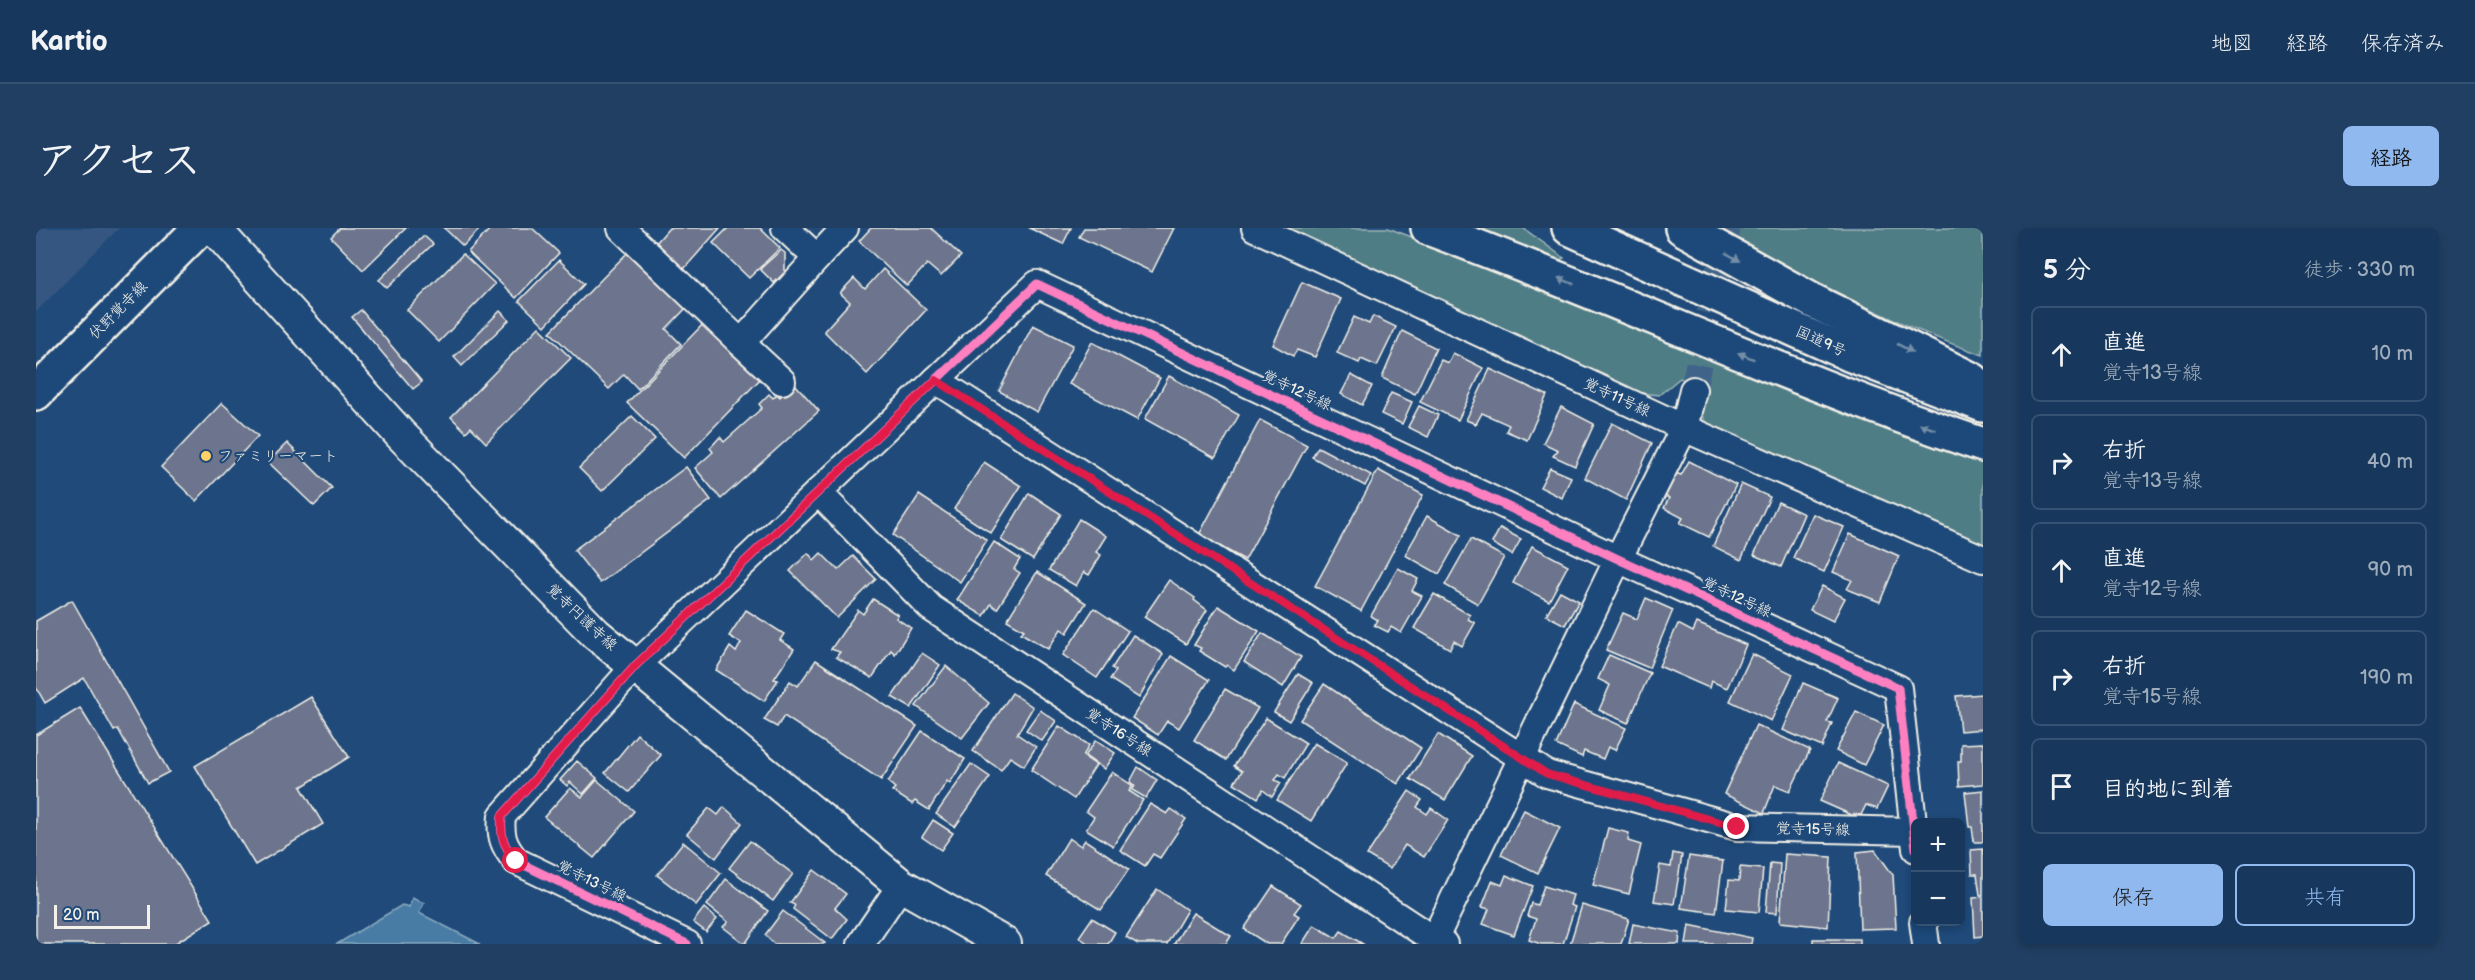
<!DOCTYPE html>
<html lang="ja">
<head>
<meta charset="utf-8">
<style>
  body { margin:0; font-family:"Balsamiq Sans","Klee One",sans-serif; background:#203f62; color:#f1f3f6 }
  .controls { position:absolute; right:18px; bottom:18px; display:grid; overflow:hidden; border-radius:9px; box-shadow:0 3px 9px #0003 }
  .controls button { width:54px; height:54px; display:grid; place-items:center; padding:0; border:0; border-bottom:2px solid #365272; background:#17385c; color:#f1f3f6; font:30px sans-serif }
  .scale { position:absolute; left:18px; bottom:15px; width:96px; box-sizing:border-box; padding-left:6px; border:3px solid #f4f1e8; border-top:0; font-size:16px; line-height:21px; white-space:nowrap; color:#f4f1e8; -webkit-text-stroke:4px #1f4a7a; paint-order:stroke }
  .stop { position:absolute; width:18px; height:18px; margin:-14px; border:4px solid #e11d48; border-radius:50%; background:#fff }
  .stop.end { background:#e11d48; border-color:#fff; box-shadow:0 2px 6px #0008 }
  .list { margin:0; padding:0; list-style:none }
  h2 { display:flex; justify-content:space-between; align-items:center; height:78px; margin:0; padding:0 24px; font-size:26px }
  h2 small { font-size:20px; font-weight:400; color:#9eacbb }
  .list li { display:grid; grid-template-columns:39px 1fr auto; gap:18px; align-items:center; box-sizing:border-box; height:96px; margin:0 12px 12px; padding:0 12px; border:2px solid #365272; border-radius:9px }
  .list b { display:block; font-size:22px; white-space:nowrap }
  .list p { margin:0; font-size:20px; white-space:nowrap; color:#9eacbb }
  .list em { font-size:20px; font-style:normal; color:#9eacbb }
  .actions { display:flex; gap:12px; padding:18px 24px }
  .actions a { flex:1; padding:14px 0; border:2px solid #90b9f0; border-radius:9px; text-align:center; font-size:21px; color:#90b9f0 }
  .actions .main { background:#90b9f0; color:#111 }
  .icon { flex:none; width:33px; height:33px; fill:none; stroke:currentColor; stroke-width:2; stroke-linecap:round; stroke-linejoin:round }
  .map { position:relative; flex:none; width:1947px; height:716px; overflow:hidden; border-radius:9px }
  header { display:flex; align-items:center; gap:36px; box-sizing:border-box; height:84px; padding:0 30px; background:#17385c; border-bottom:2px solid #365272 }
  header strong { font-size:28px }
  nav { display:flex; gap:33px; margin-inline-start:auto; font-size:21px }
  .intro { display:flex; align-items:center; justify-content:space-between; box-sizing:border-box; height:144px; padding:0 36px }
  h1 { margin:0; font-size:42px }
  .button { padding:15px 27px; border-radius:9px; background:#90b9f0; color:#111; font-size:21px; font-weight:700 }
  main { display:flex; gap:36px; padding:0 36px }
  aside { flex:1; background:#17385c; border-radius:9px; box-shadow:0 3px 9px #0003 }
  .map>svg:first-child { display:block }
  .built { fill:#365780 }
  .green { fill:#507d86; stroke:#a2b7b7; stroke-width:1.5 }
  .water { fill:#487ca5; stroke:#8dabc0; stroke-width:1.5 }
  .building { fill:#6c748d; stroke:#f4f1e8; stroke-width:1.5 }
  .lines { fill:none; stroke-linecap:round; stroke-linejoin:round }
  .minor-tunnel { stroke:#3f638a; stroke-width:26; stroke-dasharray:26 13; stroke-linecap:butt }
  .minor-casing { stroke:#f4f1e8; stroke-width:30 }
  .tertiary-casing { stroke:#f4f1e8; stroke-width:36 }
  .secondary-casing { stroke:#f4f1e8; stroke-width:38 }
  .trunk-casing { stroke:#f4f1e8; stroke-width:38 }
  .minor { stroke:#1f4a7a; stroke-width:26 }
  .tertiary { stroke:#1f4a7a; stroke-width:32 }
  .secondary { stroke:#1f4a7a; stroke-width:33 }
  .trunk { stroke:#1f4a7a; stroke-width:33 }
  .cycleway-casing { stroke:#1f4a7a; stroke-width:13 }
  .cycleway { stroke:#ff80c0; stroke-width:9 }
  .oneway { fill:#748da6 }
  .route { stroke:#e11d48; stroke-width:8 }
  .poi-dot { fill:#ffd166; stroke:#1f4a7a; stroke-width:2 }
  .labels { text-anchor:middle; stroke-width:4.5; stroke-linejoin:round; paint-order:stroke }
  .street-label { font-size:15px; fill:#f4f1e8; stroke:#1f4a7a }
  .poi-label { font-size:15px; fill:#f4f1e8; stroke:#1f4a7a; text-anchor:start }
</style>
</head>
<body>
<header>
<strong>Kartio</strong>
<nav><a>地図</a><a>経路</a><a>保存済み</a></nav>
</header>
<div class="intro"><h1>アクセス</h1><a class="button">経路</a></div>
<main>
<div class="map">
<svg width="1947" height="716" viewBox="0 0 1947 716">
  <rect width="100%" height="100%" fill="#1f4a7a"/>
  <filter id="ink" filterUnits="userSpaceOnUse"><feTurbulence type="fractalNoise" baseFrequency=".0167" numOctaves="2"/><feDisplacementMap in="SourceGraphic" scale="12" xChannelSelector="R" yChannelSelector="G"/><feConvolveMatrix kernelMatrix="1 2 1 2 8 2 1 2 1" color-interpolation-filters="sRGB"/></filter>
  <g filter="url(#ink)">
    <polygon class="built" points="0,0 83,0 0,84"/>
    <g class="green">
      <path d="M1240,0H1352L1519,63L1758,165L1947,233V316L1672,199C1663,186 1663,174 1665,159L1644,150L1623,167L1604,165Z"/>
      <polygon points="1436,0 1487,0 1528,30 1523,32"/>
      <path d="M1677,0H1947V127C1853,95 1764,46 1677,0Z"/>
    </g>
    <polygon class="water" points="376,670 388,675 383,685 444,716 301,716 366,677 373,679"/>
    <g class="building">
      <polygon points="304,0 370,0 327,42 295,9"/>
      <polygon points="408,0 445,0 427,18"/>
      <polygon points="455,0 496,0 523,25 480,70 432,24"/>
      <polygon points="633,0 684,0 648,41 620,15"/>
      <polygon points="692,0 724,0 744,20 713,50 677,15"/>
      <polygon points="835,0 895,0 925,28 905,48 891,36 871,58 823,13"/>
      <polygon points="993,0 1035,0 1027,16"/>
      <polygon points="1048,0 1138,0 1116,44 1043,9"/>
      <polygon points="388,8 397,16 351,60 343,52"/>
      <polygon points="745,22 749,25 749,44 738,55 724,41"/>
      <polygon points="593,23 654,76 630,101 645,116 602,161 588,146 573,161 514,104"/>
      <polygon points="427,26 459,56 403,114 371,82"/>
      <polygon points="523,32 548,56 509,98 483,73"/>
      <polygon points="847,41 890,82 831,146 788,103 814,74 804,65 818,50 829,61"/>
      <polygon points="1266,54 1305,71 1279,129 1261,122 1257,128 1237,117"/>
      <polygon points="325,82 386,154 377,161 316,89"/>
      <polygon points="464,83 473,92 426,138 418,129"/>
      <polygon points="1337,88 1360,99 1341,138 1325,131 1323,135 1301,125 1318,89 1333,96"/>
      <polygon points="671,92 728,147 648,230 591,175"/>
      <polygon points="997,97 1037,117 1001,184 963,163"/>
      <polygon points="503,99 535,130 450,215 435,199 430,204 415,189"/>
      <polygon points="1366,103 1400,120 1379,166 1346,150"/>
      <polygon points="1056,114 1124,150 1101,192 1033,156"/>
      <polygon points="1417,125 1447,140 1422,192 1384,174 1405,132 1412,135"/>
      <polygon points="1454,141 1511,167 1491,212 1470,203 1473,197 1446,185 1440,196 1430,192"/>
      <polygon points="1315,147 1336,158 1326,177 1305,166"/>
      <polygon points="1133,148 1203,187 1179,230 1109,191"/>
      <polygon points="758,155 783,183 685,271 659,240 677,224 674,220 684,209 688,214 726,180 723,176 733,166 737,170 741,166 744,169"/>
      <polygon points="1355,165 1376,174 1366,196 1345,186"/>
      <polygon points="186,175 222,208 160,273 125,239"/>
      <polygon points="1383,178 1402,187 1392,209 1372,199"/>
      <polygon points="1525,179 1558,196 1539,238 1517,228 1522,222 1507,215"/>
      <polygon points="596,188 619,211 566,263 543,240"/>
      <polygon points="1224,192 1271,217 1209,332 1163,307"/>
      <polygon points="1576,195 1616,215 1590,272 1549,250"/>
      <polygon points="251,215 296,260 278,278 232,234"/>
      <polygon points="1282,219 1335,247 1329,258 1276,229"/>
      <polygon points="1653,233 1700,257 1673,309 1644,295 1647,290 1628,280 1633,270 1627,267 1639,245 1645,247"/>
      <polygon points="948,234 985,258 955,305 918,281"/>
      <polygon points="650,239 675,272 564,355 538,322"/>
      <polygon points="1514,240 1535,249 1526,270 1504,259"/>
      <polygon points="1342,242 1387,267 1325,383 1279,358"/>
      <polygon points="1705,256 1734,269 1705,332 1677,318"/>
      <polygon points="993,265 1025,286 997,332 965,312"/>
      <polygon points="883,267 951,312 924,354 857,307"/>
      <polygon points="1742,274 1768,286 1745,339 1718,327"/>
      <polygon points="1777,286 1808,299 1788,344 1757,330"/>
      <polygon points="1391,288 1425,307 1403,346 1369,327"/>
      <polygon points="1043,291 1070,308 1060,324 1065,327 1053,347 1048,344 1040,358 1013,342"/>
      <polygon points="1464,300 1485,311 1476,327 1456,315"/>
      <polygon points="1814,306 1863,328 1844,374 1811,361 1816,352 1797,344"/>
      <polygon points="1435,311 1468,329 1442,376 1409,357"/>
      <polygon points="958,314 984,331 978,341 984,345 961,381 955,376 948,388 921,372"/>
      <polygon points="1496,318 1532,337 1513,373 1477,355"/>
      <polygon points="772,325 778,332 785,325 802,342 817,328 840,351 801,390 754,343"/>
      <polygon points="1362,340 1382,351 1376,363 1386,368 1365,405 1355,399 1352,404 1338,397 1342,392 1335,388"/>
      <polygon points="1001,344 1050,375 1031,405 1025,401 1012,421 985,405 988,402 971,392"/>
      <polygon points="1133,352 1159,370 1158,372 1171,382 1150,416 1108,389"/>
      <polygon points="1786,358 1809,370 1797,393 1774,382"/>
      <polygon points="1524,363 1543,373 1529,397 1510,387"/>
      <polygon points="1398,366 1434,387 1432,391 1439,395 1426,418 1418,413 1414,421 1378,400"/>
      <polygon points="1610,370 1637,382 1613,440 1570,422 1587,385 1601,391"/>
      <polygon points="837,371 862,387 860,390 875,400 859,426 855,422 836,450 800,429 804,424 795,421 822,382 827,386"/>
      <polygon points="36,372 133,544 112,555 82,501 78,503 48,450 9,475 0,459 0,393"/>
      <polygon points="1182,378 1223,403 1198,442 1191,437 1189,439 1163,423 1165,420 1158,417"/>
      <polygon points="1058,380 1092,403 1061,450 1027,427"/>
      <polygon points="710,382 748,406 744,412 758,421 738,451 742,452 728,473 680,442 694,419 700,424 705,415 693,408"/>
      <polygon points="1661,395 1710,417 1691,460 1675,453 1673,460 1623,438 1642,396 1657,404"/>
      <polygon points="1226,405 1265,429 1247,459 1208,434"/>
      <polygon points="1097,407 1127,426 1103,470 1074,451 1080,443 1076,440"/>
      <polygon points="886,425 904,437 875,480 856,469"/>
      <polygon points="1716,426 1757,446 1735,493 1694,473"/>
      <polygon points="1573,427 1614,445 1592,495 1563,482 1574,457 1562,451"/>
      <polygon points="1135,428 1173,452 1143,500 1131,493 1122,507 1096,490"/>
      <polygon points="780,432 881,498 845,552 748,488 741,499 728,492 754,453 762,458"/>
      <polygon points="910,438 953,475 926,510 880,478"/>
      <polygon points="1262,446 1277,455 1253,493 1238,484"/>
      <polygon points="1767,455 1802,470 1791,494 1796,495 1786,519 1747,502"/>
      <polygon points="1288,456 1385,520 1362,556 1264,492"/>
      <polygon points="1189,461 1222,480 1190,532 1158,512"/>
      <polygon points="976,465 997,479 981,506 1000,519 988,538 974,529 965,542 937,523"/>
      <polygon points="1947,466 1947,501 1924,503 1920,468"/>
      <polygon points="275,469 313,529 265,559 287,596 219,637 159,538"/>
      <polygon points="1538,476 1590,500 1579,522 1572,519 1567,531 1548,523 1546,529 1520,517"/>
      <polygon points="44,480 176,692 138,716 0,716 0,507"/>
      <polygon points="1004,482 1020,493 1006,513 990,502"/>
      <polygon points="1820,484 1848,497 1828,537 1800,523"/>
      <polygon points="1230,490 1270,515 1249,550 1243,546 1239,552 1245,555 1236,569 1227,562 1222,570 1198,555 1206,543 1198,538"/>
      <polygon points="1720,497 1774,522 1754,563 1739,557 1728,585 1688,566"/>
      <polygon points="1023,498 1053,517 1047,528 1060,537 1038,571 995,542"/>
      <polygon points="886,503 929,531 914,555 911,553 893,582 879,573 876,576 856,563 859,560 852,554"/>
      <polygon points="601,506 625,527 593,564 569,545"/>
      <polygon points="1402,506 1436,528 1409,572 1374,551"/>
      <polygon points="1060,512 1079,525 1068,541 1049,528"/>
      <polygon points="1278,515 1311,535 1275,593 1241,572"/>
      <polygon points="1947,515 1947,556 1923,558 1922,533 1925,533 1925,516"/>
      <polygon points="541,533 561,550 547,566 534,554 531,558 524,552"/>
      <polygon points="1802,535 1852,558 1841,581 1830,577 1825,587 1818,586 1818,588 1784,573"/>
      <polygon points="935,536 954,549 919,599 900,586"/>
      <polygon points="1102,539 1121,552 1110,570 1096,562 1099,558 1094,554"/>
      <polygon points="1076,544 1097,558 1093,563 1107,572 1077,618 1050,601 1058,589 1050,583"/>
      <polygon points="561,552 598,583 558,630 508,589 534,560 546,569"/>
      <polygon points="1947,562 1947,614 1938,614 1936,599 1933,599 1929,564"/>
      <polygon points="1373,563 1386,572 1381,579 1391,586 1395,580 1412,592 1388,629 1369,617 1354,641 1331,627"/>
      <polygon points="1114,576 1131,586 1135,581 1150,591 1124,630 1117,626 1109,638 1084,622"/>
      <polygon points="688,579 706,595 680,630 651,606 673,580 682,587"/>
      <polygon points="1488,582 1524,600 1502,645 1465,627"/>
      <polygon points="897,592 917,605 905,622 886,609"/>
      <polygon points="1572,600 1593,605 1592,613 1605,617 1593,666 1557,657"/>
      <polygon points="1033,610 1045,618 1049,612 1093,641 1065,682 1010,648"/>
      <polygon points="714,613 757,646 737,673 693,640"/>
      <polygon points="647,614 685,645 660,677 621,647"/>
      <polygon points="1947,621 1947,667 1944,667 1941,646 1936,646 1935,622"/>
      <polygon points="1839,622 1857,647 1860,700 1824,701 1821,624"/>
      <polygon points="1637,625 1646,627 1638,676 1618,673 1624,637 1635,639"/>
      <polygon points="1749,626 1795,629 1792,699 1744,694"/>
      <polygon points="1653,628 1687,633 1680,685 1645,680"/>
      <polygon points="1734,635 1744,636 1741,685 1730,684"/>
      <polygon points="1704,639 1727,641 1723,684 1690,681 1693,652 1703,653"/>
      <polygon points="778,642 810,666 799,680 811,691 796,711 757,681 759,677 754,675"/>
      <polygon points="1470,647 1497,658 1478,707 1447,696 1453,681 1446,679 1456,653 1466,657"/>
      <polygon points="690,651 732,683 709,716 687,699 692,694 671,677"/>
      <polygon points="1237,658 1265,676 1258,685 1263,688 1245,716 1231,716 1208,701"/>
      <polygon points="1508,658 1537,667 1534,677 1539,679 1527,716 1505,716 1493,712 1500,691 1491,688 1495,675 1501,677"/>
      <polygon points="1121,661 1151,682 1131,716 1102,716 1090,709"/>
      <polygon points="1947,669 1947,708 1939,709 1937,670"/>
      <polygon points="1546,677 1593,691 1585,716 1534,716"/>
      <polygon points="668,680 681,691 670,704 657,694"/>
      <polygon points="747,683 789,715 787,716 738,716 729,707"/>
      <polygon points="1157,685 1195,708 1190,716 1138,716"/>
      <polygon points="1056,690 1079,704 1072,716 1053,716 1043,709"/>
      <polygon points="1597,696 1644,705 1643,716 1593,716"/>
      <polygon points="1278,697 1300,710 1305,703 1327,716 1266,716"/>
      <polygon points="1653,697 1716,710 1715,716 1650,716"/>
      <rect x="1777" y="711" width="47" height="5"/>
    </g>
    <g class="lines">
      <polyline class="minor-tunnel" points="1657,162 1692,0"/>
      <defs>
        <g id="minor">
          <polyline points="585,0 705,115 781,30"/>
          <polyline points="749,0 781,30 809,0"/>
          <polyline points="1219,0 1648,200 1947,331"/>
          <polyline points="705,115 746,153"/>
          <polyline points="900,152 1511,546 1701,599 1878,603"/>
          <polyline points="782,264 895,380 1398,712 1408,716"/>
          <polyline points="1887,694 1890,716"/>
          <path d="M651,716L480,633C467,617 464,608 466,588L600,437L1001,56L1582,331L1862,460L1880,621"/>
          <polyline points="825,716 865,657"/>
          <polyline points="1396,716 1582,331 1648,200 1657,162"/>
        </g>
        <polyline id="tertiary" points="178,0 364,206 560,406 865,657 969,716"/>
        <polyline id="secondary" points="0,165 164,0"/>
        <g id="trunk">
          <path d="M1392,0C1579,69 1759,154 1947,217"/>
          <polyline points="1533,0 1813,126 1947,177"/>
          <polyline points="1646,0 1777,73 1937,152"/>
        </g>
      </defs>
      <use href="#minor" class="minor-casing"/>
      <use href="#tertiary" class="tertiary-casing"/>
      <use href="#secondary" class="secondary-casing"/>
      <use href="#trunk" class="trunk-casing"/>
      <use href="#minor" class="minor"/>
      <use href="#tertiary" class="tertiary"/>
      <use href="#secondary" class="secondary"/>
      <use href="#trunk" class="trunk"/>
      <defs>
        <path id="cycleway" d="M651,716L480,633C467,617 464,608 466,588L600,437L1001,56L1582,331L1862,460L1880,621"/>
      </defs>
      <use href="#cycleway" class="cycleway-casing"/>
      <use href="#cycleway" class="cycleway"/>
    </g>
    <defs><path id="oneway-solid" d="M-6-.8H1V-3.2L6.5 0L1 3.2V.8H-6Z" transform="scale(1.5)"/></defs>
    <g class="oneway">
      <use href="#oneway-solid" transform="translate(1697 29) rotate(29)"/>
      <use href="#oneway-solid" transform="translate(1530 53) rotate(-158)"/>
      <use href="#oneway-solid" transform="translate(1869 120) rotate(27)"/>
      <use href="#oneway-solid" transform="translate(1710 128) rotate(-158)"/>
      <use href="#oneway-solid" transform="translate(1892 199) rotate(-161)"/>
    </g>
  </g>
  <g class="lines" filter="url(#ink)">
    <path class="route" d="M480,633C467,617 464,608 466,588L600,437L900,152L1511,546L1701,599"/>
  </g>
  <circle class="poi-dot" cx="170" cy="228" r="6"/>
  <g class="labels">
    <g class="street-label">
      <text transform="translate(82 82) rotate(-45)" y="5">伏野覚寺線</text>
      <text transform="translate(1785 113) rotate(24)" y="5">国道9号</text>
      <text transform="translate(1261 162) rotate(25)" y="5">覚寺12号線</text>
      <text transform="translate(1581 169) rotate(25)" y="5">覚寺11号線</text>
      <text transform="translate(1701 369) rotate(25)" y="5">覚寺12号線</text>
      <text transform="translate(546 389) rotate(43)" y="5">覚寺円護寺線</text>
      <text transform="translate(1083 504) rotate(33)" y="5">覚寺16号線</text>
      <text transform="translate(1777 601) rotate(1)" y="5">覚寺15号線</text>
      <text transform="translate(556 653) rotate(26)" y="5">覚寺13号線</text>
    </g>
    <g class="poi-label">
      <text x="182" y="233">ファミリーマート</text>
    </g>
  </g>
</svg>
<div class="controls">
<button>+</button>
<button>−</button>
</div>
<div class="scale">20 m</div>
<div class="stop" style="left:480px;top:633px"></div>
<div class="stop end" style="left:1701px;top:599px"></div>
</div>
<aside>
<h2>5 分<small>徒歩 · 330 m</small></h2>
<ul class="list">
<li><svg class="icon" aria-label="ahead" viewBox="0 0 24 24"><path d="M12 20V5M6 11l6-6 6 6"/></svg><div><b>直進</b><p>覚寺13号線</p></div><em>10 m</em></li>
<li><svg class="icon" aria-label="right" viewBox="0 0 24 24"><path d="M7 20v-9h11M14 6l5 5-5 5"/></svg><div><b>右折</b><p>覚寺13号線</p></div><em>40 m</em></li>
<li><svg class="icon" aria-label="ahead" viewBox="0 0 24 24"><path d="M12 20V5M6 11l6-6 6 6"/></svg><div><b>直進</b><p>覚寺12号線</p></div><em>90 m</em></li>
<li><svg class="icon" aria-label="right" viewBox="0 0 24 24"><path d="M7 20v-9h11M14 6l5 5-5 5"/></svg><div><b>右折</b><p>覚寺15号線</p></div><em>190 m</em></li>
<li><svg class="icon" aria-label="arrive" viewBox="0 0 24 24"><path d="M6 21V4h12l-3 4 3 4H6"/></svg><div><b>目的地に到着</b></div></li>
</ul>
<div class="actions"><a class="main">保存</a><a>共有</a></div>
</aside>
</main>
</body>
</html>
